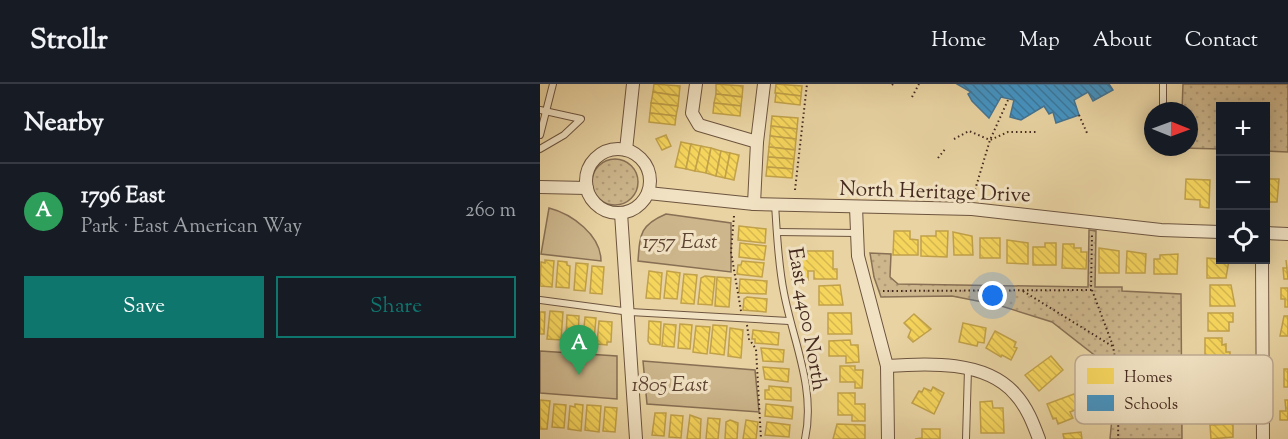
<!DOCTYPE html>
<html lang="en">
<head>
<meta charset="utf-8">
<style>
  body { margin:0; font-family:"Sorts Mill Goudy",serif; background:#20242c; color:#f1f3f6 }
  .controls { position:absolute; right:18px; top:18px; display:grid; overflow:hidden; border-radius:0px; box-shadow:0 3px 15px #0003 }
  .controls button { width:54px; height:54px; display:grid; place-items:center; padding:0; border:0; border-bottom:2px solid #363941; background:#171b24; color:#f1f3f6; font:30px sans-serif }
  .compass { position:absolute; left:604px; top:18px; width:54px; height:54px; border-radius:50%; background:#171b24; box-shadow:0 3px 15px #0003; rotate:91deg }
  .you { position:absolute; left:453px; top:212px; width:21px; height:21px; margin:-15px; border:4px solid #fff; border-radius:50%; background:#1a73e8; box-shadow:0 0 0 9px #1a73e833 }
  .badge { display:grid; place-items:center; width:39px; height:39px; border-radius:50%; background:#0f766e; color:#fff; font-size:20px; font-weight:700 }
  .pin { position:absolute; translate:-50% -50px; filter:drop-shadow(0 2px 3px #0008) }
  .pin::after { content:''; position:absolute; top:32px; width:21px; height:18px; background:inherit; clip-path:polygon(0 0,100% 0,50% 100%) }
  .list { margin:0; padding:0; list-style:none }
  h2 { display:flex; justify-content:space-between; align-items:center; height:78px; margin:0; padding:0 24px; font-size:26px }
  h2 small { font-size:20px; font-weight:400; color:#9ea1a6 }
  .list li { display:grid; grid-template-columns:39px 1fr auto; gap:18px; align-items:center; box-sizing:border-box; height:96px; padding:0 24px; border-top:2px solid #363941 }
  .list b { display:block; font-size:22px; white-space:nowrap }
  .list p { margin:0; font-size:20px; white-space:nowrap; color:#9ea1a6 }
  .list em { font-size:20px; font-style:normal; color:#9ea1a6 }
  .actions { display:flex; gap:12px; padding:18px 24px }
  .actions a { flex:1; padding:14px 0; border:2px solid #0f766e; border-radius:0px; text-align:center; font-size:21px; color:#0f766e }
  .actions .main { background:#0f766e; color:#fff }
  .icon { flex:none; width:33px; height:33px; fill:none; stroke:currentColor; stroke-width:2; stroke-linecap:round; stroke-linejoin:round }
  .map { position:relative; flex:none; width:748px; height:355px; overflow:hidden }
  header { display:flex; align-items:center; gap:36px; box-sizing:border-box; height:84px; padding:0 30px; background:#171b24; border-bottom:2px solid #363941 }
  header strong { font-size:28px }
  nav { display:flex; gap:33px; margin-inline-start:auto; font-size:21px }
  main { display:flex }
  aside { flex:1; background:#171b24 }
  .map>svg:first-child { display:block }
  .grass { fill:url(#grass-dots); stroke:#887055; stroke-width:1.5 }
  .green { fill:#cdb68c; stroke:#887055; stroke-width:1.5 }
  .homes { fill:url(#homes-back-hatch); stroke:#c1a149; stroke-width:1.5 }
  .schools { fill:url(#schools-back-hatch); stroke:#437392; stroke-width:1.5 }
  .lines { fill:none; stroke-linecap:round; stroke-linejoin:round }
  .lane-casing { stroke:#6d543f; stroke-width:8 }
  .street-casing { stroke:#6d543f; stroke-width:14 }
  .path { stroke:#44291e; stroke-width:2; stroke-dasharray:1.5 3; stroke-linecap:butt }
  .lane { stroke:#f1e2c3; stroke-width:6 }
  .street { stroke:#f1e2c3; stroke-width:12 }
  .labels { text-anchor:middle; stroke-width:6; stroke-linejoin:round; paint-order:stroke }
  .street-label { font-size:21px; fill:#44291e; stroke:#f1e2c3 }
  .park-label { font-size:21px; font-style:italic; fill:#5f4534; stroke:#f1e2c3 }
  .key { fill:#f1e2c3; stroke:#bdaa92; stroke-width:1.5 }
  .key-label { font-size:16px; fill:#44291e }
</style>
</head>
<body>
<header>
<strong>Strollr</strong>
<nav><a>Home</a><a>Map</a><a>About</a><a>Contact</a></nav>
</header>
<main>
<aside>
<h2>Nearby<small></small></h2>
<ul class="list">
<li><span class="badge" style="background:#2e9e5b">A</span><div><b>1796 East</b><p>Park · East American Way</p></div><em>260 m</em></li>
</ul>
<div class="actions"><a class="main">Save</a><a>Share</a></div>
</aside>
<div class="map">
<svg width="748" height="355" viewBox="0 0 748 355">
  <defs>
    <pattern id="grass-dots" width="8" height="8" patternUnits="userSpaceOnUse" patternTransform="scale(1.5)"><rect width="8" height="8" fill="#cdb68c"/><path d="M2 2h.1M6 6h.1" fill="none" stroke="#b19c78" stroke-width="1.8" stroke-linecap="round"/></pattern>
    <pattern id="homes-back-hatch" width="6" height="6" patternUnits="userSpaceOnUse" patternTransform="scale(1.5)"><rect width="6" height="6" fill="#f6d55c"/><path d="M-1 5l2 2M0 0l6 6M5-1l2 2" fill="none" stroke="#d4b750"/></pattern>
    <pattern id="schools-back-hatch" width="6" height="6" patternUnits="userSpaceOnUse" patternTransform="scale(1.5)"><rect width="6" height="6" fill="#4393c3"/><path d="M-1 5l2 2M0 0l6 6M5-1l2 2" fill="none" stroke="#3a789e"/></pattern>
  </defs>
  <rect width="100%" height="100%" fill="#e9d3a2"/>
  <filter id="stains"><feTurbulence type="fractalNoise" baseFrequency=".00333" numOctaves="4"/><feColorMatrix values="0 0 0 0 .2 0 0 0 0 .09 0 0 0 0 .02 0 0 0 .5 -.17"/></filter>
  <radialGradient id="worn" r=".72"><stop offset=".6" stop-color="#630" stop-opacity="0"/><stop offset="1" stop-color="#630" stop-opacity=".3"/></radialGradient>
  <g class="grass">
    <polygon points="643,0 748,0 748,68 726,67 726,22 680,22 680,65 642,64 649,63 649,27 642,27"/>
    <circle cx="75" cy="98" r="23"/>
    <polygon points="549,146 556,147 555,203 582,203 582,207 641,210 642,355 570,355 572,334 558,274 512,238 458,221 412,212 341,213 334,193 330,169 351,170 350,193 358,200 548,203"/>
  </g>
  <g class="green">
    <path d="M9,124C32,130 61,151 61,177L1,170Z"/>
    <path d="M126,130L191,139V188L98,177C100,150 100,141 126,130Z"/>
    <polygon points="0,267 77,272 77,315 0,309"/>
    <polygon points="103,277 215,286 219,328 107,320"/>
  </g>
  <g class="homes">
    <polygon points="114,0 140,2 139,12 113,8"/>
    <polygon points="176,0 203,2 202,13 176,10"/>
    <polygon points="236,0 262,2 261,12 235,9"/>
    <polygon points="113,8 139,12 138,22 111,19"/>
    <polygon points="236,9 261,12 260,21 235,18"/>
    <polygon points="176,10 202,13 201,22 174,19"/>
    <polygon points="111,19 138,22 136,32 110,29"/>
    <polygon points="174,19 201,22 200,32 173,29"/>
    <polygon points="110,29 136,32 135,41 109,38"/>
    <polygon points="232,32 258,34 257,45 231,42"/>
    <polygon points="231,42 257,45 256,55 230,52"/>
    <polygon points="126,51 131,62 122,66 116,55"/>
    <polygon points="230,52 256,55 255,66 229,63"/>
    <polygon points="141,58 151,60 146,85 135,83"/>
    <polygon points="151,60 161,62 155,87 146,85"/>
    <polygon points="161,62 171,64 166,89 155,87"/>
    <polygon points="229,63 255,66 254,75 228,73"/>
    <polygon points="171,64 181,67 176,92 166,89"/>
    <polygon points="181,67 190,69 185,94 176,92"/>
    <polygon points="190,69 199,71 194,96 185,94"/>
    <polygon points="228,73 254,75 253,85 227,83"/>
    <polygon points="227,83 253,85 252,94 226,92"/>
    <polygon points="646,95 670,96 669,124 660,123 660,116 645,115"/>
    <polygon points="726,95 739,95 737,118 729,118 728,125 726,125"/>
    <polygon points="199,142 226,145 225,159 198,156"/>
    <polygon points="354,147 370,147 370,155 378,156 378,171 353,171"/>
    <polygon points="396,147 408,147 407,173 381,172 381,152 396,152"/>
    <polygon points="413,148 432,152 433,171 414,171"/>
    <rect x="440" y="154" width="20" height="20"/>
    <polygon points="467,156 488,159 488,180 467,179"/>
    <polygon points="200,159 226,162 224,176 199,173"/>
    <polygon points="505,159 516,159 516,181 493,181 493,163 505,163"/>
    <polygon points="523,160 534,160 534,164 541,164 541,168 547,168 546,185 522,184"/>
    <polygon points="559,164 579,167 579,189 559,189"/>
    <polygon points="252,167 293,167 293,185 297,185 297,195 274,195 274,187 268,187 268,196 252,196"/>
    <polygon points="587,167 606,170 605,189 586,189"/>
    <polygon points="638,170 637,190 614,190 614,175 620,175 620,171"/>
    <polygon points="667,174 689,176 686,194 667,194"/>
    <polygon points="5,176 14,177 12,203 0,202 1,178 5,179"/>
    <polygon points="746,176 748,195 744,195 743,184 747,184"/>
    <polygon points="18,177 27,178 27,181 30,182 29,204 16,203"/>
    <polygon points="202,177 224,179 222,193 197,190 198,181 201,181"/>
    <polygon points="36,179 48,180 45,207 34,206"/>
    <polygon points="52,182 64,183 62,210 50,209"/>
    <polygon points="109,187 122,189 120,215 106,214"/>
    <polygon points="127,187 140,189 137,215 124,214"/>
    <polygon points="144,190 157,191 154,220 141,219"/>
    <polygon points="165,192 175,193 172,221 158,220 161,194"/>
    <polygon points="177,193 191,194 189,223 175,222"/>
    <polygon points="200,195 227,197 226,210 199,209"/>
    <polygon points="300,201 303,221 279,221 279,202"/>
    <polygon points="670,201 691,201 695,222 670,222"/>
    <polygon points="741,204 748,204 748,223 745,223 745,215 741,215"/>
    <polygon points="207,213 227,215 226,228 203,226 204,215"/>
    <polygon points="10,227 23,228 21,256 7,255"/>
    <polygon points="0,228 5,228 4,250 0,250"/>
    <polygon points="288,229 311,229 312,250 288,250"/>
    <polygon points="668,229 693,229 693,238 689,238 689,247 668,247"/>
    <polygon points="374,230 391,245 373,258 368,253 371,246 364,239"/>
    <polygon points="27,231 39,232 38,252 35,254 26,253"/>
    <polygon points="744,232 748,232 748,252 740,252"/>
    <polygon points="45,233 56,234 54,256 43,255"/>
    <polygon points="59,237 72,238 71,258 67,258 67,261 57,260"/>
    <polygon points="109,237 121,238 120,261 110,260 108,257"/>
    <polygon points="423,239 446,244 444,259 438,258 437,262 419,258"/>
    <polygon points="124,240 136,241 134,263 122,262"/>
    <polygon points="140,240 152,241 150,265 138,264"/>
    <polygon points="173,241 187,242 184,271 170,269"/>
    <polygon points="156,242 170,243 167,270 153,268"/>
    <polygon points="190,244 203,246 201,274 188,272"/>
    <polygon points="213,246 239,249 238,261 215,259 215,255 212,255"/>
    <polygon points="455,247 476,258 474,263 477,264 471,276 462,271 461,273 446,264"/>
    <polygon points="665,254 682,254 682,261 686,260 686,268 690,268 690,279 665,280"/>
    <polygon points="310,256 311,261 318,261 319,278 306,279 306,272 289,272 289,257"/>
    <polygon points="221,264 244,266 243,278 223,277"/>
    <polygon points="511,272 523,286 499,307 485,291"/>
    <polygon points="300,282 315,282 315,286 323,286 322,304 315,304 315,298 300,298"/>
    <polygon points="223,283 249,285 248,298 225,295"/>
    <rect x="744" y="285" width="4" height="18"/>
    <polygon points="229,302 251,304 251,317 225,315 225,306 229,306"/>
    <polygon points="393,303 404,309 394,330 372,319 379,307 382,308 384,304 391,307"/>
    <polygon points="298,309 315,309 315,320 325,320 325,337 312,337 312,331 298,331"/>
    <polygon points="534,310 540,324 530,328 533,334 518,340 516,334 513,335 507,320"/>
    <polygon points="0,316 10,317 7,345 0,345"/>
    <polygon points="745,316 748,316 748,336 740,336 740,327 746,327"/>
    <polygon points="452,317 453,324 463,324 464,349 441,349 440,318"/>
    <polygon points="14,320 26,321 24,344 12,343"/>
    <polygon points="35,320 43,321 41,347 28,345 30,322 35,323"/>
    <polygon points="226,320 253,323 252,335 225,332"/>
    <polygon points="47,321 61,322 59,348 45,346"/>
    <polygon points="65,323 77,324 75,348 63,347"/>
    <polygon points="115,329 126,329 124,352 112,351"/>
    <polygon points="131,331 143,332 141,354 129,353"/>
    <polygon points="150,331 161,335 160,355 147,355"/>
    <polygon points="168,334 180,335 178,355 166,355"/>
    <polygon points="190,336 198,339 197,355 185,355 186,338"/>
    <polygon points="206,336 218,338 216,355 203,355"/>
    <polygon points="227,338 250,341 249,353 225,351"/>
    <polygon points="297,340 325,341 325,355 293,355"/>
    <polygon points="693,340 693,353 671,355 670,341"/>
    <polygon points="382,345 400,345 400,355 375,355 382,354"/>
    <polygon points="541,348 542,355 524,355 523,350"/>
  </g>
  <polygon class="schools" points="417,0 569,0 573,6 553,17 548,8 534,16 539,31 516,39 513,28 509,30 504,22 481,36 470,33 474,16 461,13 449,34 432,17 428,10 431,8"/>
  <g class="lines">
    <defs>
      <g id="lane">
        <polyline points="0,26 41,35 24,51 0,65"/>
        <polyline points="623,27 623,0"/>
        <polyline points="0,51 13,0"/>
        <path d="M235,120C237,150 238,180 244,209C253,257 276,305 265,355"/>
        <polyline points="237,148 317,149"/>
        <polyline points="0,216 90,228 249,237"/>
        <polyline points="426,355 428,285"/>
      </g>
      <g id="street">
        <polyline points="156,0 152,29 159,41 217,58"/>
        <circle cx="78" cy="97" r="32"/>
        <polyline points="86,66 93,0"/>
        <polyline points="0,103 47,104"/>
        <polyline points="108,109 214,120 432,125 621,146 680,148"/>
        <polyline points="214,120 217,58 224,0"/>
        <polyline points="316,123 318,172 347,282 348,355"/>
        <polyline points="81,129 96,355"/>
        <polyline points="726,149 748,150"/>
        <polyline points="722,176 723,355"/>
        <path d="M347,282C387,279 446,276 475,310C487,323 493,339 499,355"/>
      </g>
    </defs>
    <use href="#lane" class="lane-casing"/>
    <use href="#street" class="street-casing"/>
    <g class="path">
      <polyline points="352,1 353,0"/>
      <polyline points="372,13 379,0"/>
      <polyline points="539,31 547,49"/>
      <polyline points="414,55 429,47 450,56 468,48 496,48"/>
      <polyline points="398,74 406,64"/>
      <polyline points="255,106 267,0"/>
      <polyline points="435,106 450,56 468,16"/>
      <polyline points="194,132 191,168 201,227"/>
      <polyline points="552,206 573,262 579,299 578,355"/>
      <polyline points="343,207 551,206 552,150"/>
      <polyline points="483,207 572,262"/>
      <polyline points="207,241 209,255 216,265 221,355"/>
    </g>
    <use href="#lane" class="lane"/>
    <use href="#street" class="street"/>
  </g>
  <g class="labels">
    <g class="street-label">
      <text transform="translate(395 107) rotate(2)" y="7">North Heritage Drive</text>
      <text transform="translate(268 235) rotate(80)" y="7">East 4400 North</text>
    </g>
    <g class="park-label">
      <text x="140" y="164">1757 East</text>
      <text x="130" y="307">1805 East</text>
    </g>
  </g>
  <rect x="535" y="271" width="198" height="69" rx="9" class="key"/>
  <rect x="547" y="284" width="27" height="16" fill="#f6d55c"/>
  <rect x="547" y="311" width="27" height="16" fill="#4393c3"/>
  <g class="key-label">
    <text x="584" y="298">Homes</text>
    <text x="584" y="325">Schools</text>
  </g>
  <rect width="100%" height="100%" filter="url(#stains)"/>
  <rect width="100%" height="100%" fill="url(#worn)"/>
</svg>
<div class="controls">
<button>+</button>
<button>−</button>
<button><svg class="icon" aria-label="locate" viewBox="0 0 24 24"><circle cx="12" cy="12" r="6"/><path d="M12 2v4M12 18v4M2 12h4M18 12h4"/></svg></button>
</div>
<svg class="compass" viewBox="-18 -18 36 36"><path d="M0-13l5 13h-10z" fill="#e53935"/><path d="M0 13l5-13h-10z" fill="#9ea1a6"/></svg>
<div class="you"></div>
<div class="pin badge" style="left:39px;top:291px;background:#2e9e5b">A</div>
</div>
</main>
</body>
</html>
